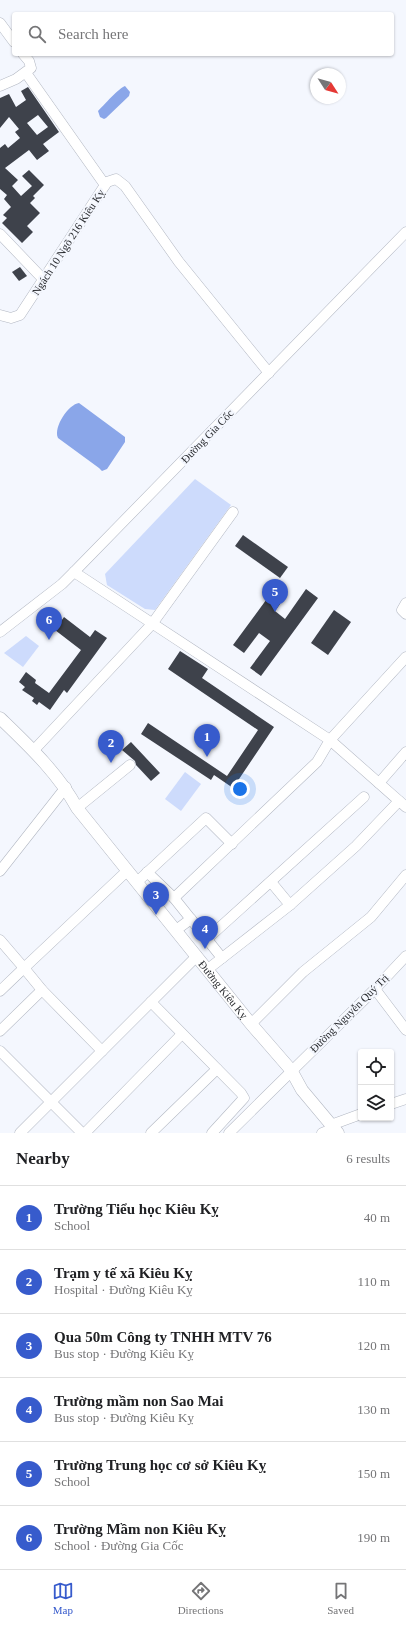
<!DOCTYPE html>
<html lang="en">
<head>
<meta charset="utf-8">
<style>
  body { margin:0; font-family:Georgia,serif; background:#f2f2f2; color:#202124 }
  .controls { position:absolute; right:12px; bottom:12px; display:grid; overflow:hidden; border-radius:4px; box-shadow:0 1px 3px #0004 }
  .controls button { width:36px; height:36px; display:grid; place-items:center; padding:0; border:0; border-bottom:1px solid #e0e0e0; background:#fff; color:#202124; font:20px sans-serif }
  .compass { position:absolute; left:310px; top:68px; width:36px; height:36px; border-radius:50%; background:#fff; box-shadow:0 1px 3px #0004; rotate:126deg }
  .you { position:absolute; left:240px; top:789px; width:14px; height:14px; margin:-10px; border:3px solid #fff; border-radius:50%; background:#1a73e8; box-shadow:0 0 0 6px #1a73e833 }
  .badge { display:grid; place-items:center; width:26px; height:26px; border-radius:50%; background:#375bcc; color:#fff; font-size:13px; font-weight:700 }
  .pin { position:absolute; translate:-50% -33px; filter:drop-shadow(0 1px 2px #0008) }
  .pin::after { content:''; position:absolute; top:21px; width:14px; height:12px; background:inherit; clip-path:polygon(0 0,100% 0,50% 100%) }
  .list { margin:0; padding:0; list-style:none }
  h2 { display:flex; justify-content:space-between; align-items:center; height:52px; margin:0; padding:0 16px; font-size:17px }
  h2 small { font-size:13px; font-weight:400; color:#757577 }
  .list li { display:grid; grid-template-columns:26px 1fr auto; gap:12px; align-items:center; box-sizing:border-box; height:64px; padding:0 16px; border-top:1px solid #e0e0e0 }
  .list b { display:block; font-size:15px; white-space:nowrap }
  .list p { margin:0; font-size:13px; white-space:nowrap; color:#757577 }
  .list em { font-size:13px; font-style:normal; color:#757577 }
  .icon { flex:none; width:22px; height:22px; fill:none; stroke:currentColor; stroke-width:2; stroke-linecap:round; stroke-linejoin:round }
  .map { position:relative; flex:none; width:406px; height:1133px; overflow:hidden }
  .search { position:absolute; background:#fff; box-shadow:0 1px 3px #0004; left:12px; right:12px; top:12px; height:44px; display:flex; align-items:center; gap:10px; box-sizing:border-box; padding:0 14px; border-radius:4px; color:#757577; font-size:15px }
  .sheet { height:436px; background:#fff }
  nav { display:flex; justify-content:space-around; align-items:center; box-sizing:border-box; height:56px; border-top:1px solid #e0e0e0; background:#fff; font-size:11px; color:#757577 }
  nav a { display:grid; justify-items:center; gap:2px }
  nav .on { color:#375bcc }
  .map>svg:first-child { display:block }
  .green { fill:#cddbfc }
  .water { fill:#8aa6e9 }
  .building { fill:#3e424b; fill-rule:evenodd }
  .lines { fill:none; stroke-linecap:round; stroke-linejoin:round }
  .minor-casing { stroke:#b2b7c2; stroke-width:11 }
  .major-casing { stroke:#b2b7c2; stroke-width:13 }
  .minor { stroke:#fff; stroke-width:10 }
  .major { stroke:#fff; stroke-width:12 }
  .labels { text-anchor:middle; stroke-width:4; stroke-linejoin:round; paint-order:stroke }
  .street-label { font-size:11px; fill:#2a2c30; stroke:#f4f7fe }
</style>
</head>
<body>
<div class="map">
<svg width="406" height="1133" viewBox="0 0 406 1133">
  <rect width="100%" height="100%" fill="#f4f7fe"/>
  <g class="green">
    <polygon points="195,479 231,505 155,610 145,609 107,585 105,574"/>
    <polygon points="26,636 39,646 23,667 4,653"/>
    <polygon points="185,772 201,784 181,811 165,799"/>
  </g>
  <g class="water">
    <path d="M125,86L130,92L129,96L106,118L104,119L100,117L98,111C103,106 120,87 125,86Z"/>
    <path d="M79,403L125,437V442L107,469L102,471L99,468L58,438C53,427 69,404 79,403Z"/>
  </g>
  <g class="building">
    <path d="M28,87L59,132L43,144L49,151L37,160L29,150L5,168L18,180L12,186L21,196L32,186L22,176L29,170L44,185L33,196L35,198L30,203L40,213L27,226L33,232L22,243L2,223L7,218L3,215L11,207L4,199L7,195L0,189V148L5,144L8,148L20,138L15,132L19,129L9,117L0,128V98L9,94L16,107L26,100L21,91ZM38,115L48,127L37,135L27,123Z"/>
    <polygon points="20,267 27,276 19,281 12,272"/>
    <polygon points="243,535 288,567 280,578 235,546"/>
    <polygon points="306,589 318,598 261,676 250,668 270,641 259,633 244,653 233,645 269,596 280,604 275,611 285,619"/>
    <polygon points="334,610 351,622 328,655 311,643"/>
    <polygon points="64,617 90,637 95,630 107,638 67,693 64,690 50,710 39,702 37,705 32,701 34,698 22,690 25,687 19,682 26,672 36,680 35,683 49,693 81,650 55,630"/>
    <polygon points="180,651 208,669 202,678 274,727 233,788 214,775 211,780 141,734 148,723 227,776 258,730 168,669"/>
    <polygon points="131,742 160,773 151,781 136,765 135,761 122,750"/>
  </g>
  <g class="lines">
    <defs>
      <g id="minor">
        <polyline points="0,23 14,42"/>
        <polyline points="26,73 105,185"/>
        <polyline points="0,86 16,79 31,68 29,61 23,54"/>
        <polyline points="0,234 43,279"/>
        <polyline points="0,315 11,318 20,315 107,182 116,179 125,186 179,262 269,373"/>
        <polyline points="74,572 330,740 317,762 174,898 222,958"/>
        <polyline points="406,603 402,610 406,614"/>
        <polyline points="0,632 62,584 74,572 406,232"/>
        <polyline points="406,657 330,740 406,807"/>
        <polyline points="34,750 152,624 233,512"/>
        <polyline points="379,783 406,752"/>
        <polyline points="77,808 130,765"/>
        <polyline points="0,871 66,787"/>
        <polyline points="147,872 174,898"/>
        <polyline points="137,882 206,818 232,844"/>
        <polyline points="271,882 290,905"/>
        <polyline points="176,930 191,919"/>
        <polyline points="207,939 364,797"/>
        <polyline points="0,940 24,968 0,991"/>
        <polyline points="208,969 290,905 356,846 399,801"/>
        <polyline points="375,989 406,1030"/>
        <polyline points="151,1002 241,1093 244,1098 212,1133"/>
        <polyline points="251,1024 303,972 371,917 406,875"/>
        <polyline points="0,1031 42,990"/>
        <polyline points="0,1051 82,1133"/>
        <polyline points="102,1051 42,990 24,968 127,871"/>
        <polyline points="391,1104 406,1099"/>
        <polyline points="331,1125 361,1114"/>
        <polyline points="20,1133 197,956"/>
        <polyline points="85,1133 182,1034"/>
        <polyline points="151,1133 217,1069"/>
        <polyline points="229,1133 375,989 406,956"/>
        <polyline points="322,1133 334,1128"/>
      </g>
      <g id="major">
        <path id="s1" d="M0,718C29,746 58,773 77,808L251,1024L291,1070L302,1090L338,1133"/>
      </g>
    </defs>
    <use href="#minor" class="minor-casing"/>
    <use href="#major" class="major-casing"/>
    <use href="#minor" class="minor"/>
    <use href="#major" class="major"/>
  </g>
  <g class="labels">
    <g class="street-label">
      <text transform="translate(68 242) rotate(-57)" y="4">Ngách 10 Ngõ 216 Kiêu Kỵ</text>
      <text transform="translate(207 436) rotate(-46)" y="4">Đường Gia Cốc</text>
      <text dy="4" stroke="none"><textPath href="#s1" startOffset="352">Đường Kiêu Kỵ</textPath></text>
      <text transform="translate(349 1013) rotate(-45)" y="4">Đường Nguyễn Quý Trị</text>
    </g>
  </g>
</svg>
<div class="controls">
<button><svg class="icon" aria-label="locate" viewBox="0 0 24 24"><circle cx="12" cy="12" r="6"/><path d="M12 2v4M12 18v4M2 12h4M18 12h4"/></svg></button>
<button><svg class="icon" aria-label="layers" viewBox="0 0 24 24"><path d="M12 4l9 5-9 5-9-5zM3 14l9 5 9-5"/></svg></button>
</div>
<svg class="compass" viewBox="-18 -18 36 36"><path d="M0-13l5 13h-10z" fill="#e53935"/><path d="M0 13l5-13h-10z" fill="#757577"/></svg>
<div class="you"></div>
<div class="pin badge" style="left:207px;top:757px">1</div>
<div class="pin badge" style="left:111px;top:763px">2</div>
<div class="pin badge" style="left:156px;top:915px">3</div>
<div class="pin badge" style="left:205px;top:949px">4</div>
<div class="pin badge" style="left:275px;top:612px">5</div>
<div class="pin badge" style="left:49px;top:640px">6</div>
<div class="search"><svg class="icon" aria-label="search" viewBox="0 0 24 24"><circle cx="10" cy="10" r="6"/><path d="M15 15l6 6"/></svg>Search here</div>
</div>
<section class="sheet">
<h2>Nearby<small>6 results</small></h2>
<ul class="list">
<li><span class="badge">1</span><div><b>Trường Tiểu học Kiêu Kỵ</b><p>School</p></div><em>40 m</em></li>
<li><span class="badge">2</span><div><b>Trạm y tế xã Kiêu Kỵ</b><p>Hospital · Đường Kiêu Kỵ</p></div><em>110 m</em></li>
<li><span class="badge">3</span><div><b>Qua 50m Công ty TNHH MTV 76</b><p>Bus stop · Đường Kiêu Kỵ</p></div><em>120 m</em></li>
<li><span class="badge">4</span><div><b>Trường mầm non Sao Mai</b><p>Bus stop · Đường Kiêu Kỵ</p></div><em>130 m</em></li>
<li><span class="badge">5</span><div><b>Trường Trung học cơ sở Kiêu Kỵ</b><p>School</p></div><em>150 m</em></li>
<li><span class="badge">6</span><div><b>Trường Mầm non Kiêu Kỵ</b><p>School · Đường Gia Cốc</p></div><em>190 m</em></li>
</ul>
</section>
<nav>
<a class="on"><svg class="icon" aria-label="map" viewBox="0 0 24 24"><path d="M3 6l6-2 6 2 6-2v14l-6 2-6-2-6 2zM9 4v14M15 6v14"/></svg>Map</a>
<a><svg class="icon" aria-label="directions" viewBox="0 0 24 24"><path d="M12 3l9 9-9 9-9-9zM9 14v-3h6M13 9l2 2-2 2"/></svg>Directions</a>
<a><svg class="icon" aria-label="saved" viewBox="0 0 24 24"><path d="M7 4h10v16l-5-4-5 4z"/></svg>Saved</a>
</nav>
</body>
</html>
